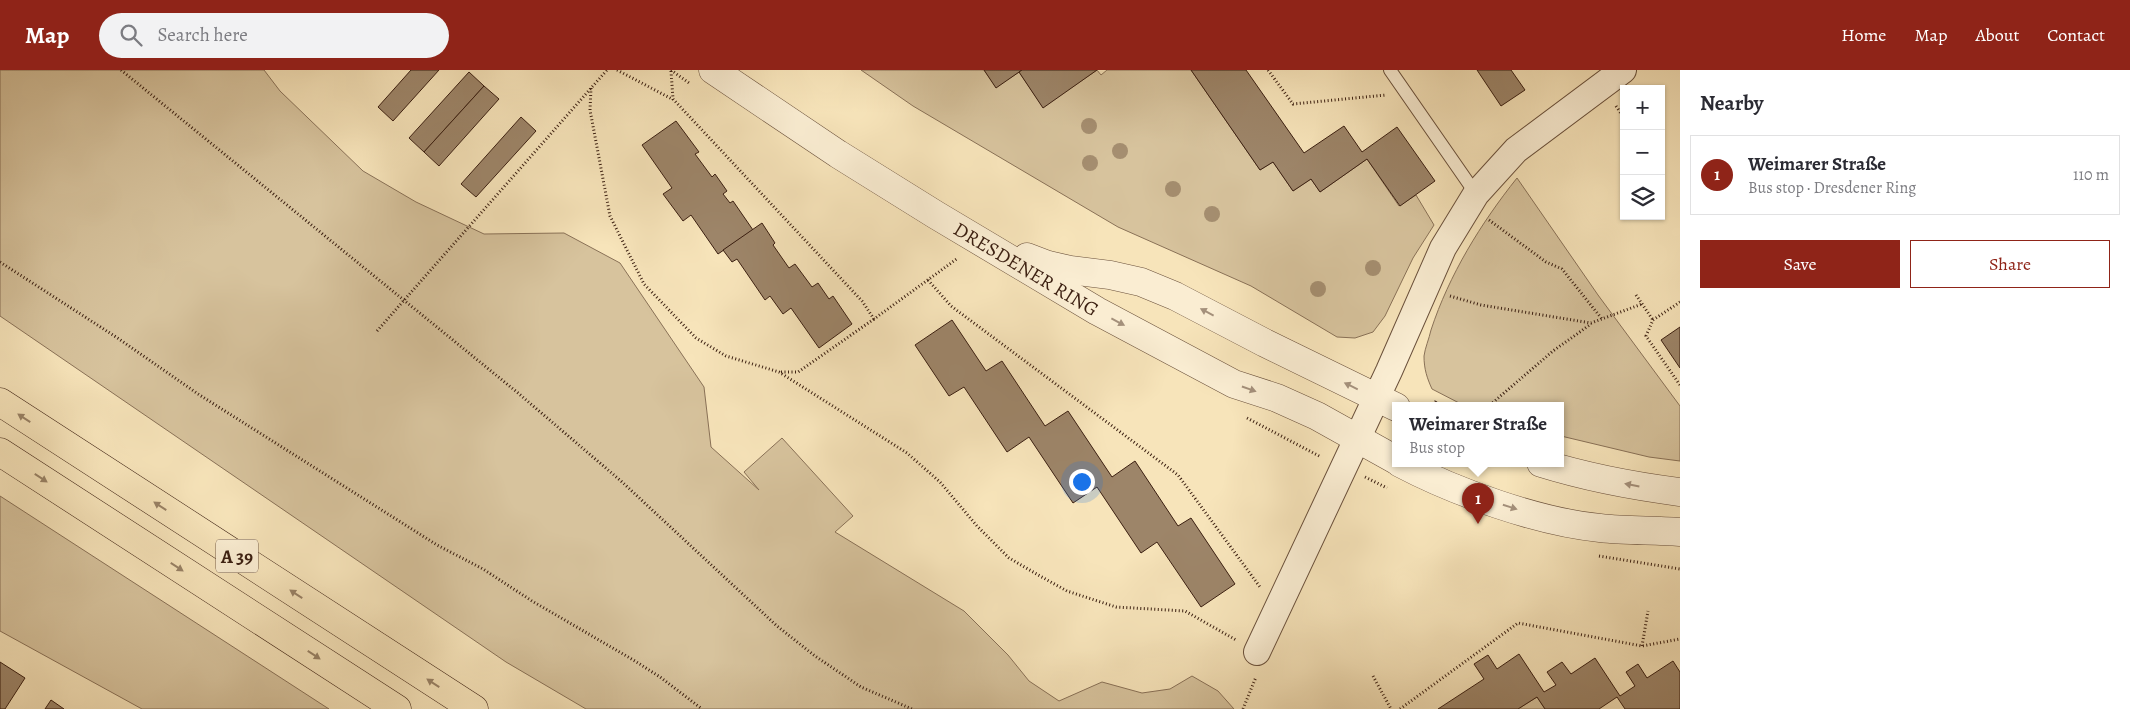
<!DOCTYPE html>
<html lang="en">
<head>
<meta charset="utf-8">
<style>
  body { margin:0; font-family:Alegreya,serif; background:#f2f2f3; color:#2b2b33 }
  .controls { position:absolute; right:15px; top:15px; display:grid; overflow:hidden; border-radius:0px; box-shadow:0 1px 4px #0004 }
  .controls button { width:45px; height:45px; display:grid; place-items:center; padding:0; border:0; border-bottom:1px solid #e1e1e2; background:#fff; color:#2b2b33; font:25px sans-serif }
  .you { position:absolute; left:1081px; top:411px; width:18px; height:18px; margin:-12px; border:4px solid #fff; border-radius:50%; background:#1a73e8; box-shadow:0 0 0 8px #1a73e833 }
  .badge { display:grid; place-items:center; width:32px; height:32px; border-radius:50%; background:#8f2418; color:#fff; font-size:16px; font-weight:700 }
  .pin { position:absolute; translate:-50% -41px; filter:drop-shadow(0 1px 2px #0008) }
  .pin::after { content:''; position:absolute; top:26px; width:18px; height:15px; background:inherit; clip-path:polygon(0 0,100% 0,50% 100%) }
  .popup { position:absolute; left:1392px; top:332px; width:172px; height:65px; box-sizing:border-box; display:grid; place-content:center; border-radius:0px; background:#fff; filter:drop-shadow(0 1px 4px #0005); font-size:16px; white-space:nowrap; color:#7c7c81 }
  .popup b { font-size:19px; color:#2b2b33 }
  .popup::after { content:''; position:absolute; left:50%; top:100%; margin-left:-10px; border:10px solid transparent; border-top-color:#fff }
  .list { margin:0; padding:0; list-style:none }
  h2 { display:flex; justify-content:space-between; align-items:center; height:65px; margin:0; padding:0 20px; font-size:21px }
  h2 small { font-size:16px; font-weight:400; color:#7c7c81 }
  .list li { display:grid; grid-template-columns:32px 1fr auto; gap:15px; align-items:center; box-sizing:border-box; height:80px; margin:0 10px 10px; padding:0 10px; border:1px solid #e1e1e2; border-radius:0px }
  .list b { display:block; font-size:19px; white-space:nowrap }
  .list p { margin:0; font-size:16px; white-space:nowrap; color:#7c7c81 }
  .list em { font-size:16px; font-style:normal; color:#7c7c81 }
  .actions { display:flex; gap:10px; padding:15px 20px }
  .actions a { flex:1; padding:11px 0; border:1px solid #8f2418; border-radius:0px; text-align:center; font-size:18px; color:#8f2418 }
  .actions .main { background:#8f2418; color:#fff }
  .icon { flex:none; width:28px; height:28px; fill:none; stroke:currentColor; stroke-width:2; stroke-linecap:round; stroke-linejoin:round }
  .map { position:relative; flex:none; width:1680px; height:639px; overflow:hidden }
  header { display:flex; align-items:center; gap:30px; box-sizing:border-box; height:70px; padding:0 25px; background:#8f2418; color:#fff }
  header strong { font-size:24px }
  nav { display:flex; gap:28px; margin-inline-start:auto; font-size:18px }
  .search { width:350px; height:45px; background:#f2f2f3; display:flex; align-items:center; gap:12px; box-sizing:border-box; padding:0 18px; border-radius:28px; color:#7c7c81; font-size:19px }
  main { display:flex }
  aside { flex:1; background:#fff }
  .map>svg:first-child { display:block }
  .green { fill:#d7c39d; stroke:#897157 }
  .building { fill:#9d8569; stroke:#3b1f11 }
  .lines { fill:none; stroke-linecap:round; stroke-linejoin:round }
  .service-casing { stroke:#6a503b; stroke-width:14 }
  .minor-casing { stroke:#6a503b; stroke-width:28 }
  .tertiary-casing { stroke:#6a503b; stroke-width:29 }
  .motorway-casing { stroke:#3b1f11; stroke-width:29 }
  .path { stroke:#3b1f11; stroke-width:3; stroke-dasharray:1 2.5; stroke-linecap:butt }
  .service { stroke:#faedd2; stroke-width:12 }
  .minor { stroke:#faedd2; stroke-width:26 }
  .tertiary { stroke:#faedd2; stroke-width:28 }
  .motorway { stroke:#f7e4ba; stroke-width:28 }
  .tree { fill:#a58e70 }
  .oneway { fill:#a4907b }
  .oneway2 { fill:#998266 }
  .labels { text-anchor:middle; stroke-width:4; stroke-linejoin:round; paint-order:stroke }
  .shield { fill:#faedd2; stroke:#745d4b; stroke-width:1 }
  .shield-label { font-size:19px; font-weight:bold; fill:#3b1f11 }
  .street-label { font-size:20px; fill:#3b1f11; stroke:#faedd2 }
</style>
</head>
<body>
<header>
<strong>Map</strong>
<div class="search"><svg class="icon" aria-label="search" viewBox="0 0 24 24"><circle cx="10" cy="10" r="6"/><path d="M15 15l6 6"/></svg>Search here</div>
<nav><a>Home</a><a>Map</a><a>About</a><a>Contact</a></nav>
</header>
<main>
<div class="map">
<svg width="1680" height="639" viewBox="0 0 1680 639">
  <rect width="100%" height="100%" fill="#f7e4ba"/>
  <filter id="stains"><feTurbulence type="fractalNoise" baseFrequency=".004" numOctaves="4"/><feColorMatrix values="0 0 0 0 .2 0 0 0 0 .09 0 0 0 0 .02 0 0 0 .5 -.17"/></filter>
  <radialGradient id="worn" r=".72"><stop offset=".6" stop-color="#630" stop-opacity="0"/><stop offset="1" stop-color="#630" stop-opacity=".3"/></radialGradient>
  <g class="green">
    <polygon points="0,0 264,0 280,21 363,101 416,132 484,164 564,163 620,193 704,317 711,377 759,420 744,402 782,368 853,446 835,462 964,541 1008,585 1029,611 1059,631 1102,612 1142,623 1170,619 1192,606 1218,621 1234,639 586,639 506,592 0,246"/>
    <polygon points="861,0 984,0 996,17 1019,2 1043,37 1097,0 1101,5 1107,0 1191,0 1260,100 1273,92 1293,121 1311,109 1320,122 1367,89 1399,136 1416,125 1434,155 1413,188 1385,246 1373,262 1355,268 1337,267 1251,216 1118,157 913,36"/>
    <path d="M1517,108L1598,225L1680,336V391L1649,387L1561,366L1560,335H1463L1432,319C1427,308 1424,299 1424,286C1425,278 1429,269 1431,260C1449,205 1481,153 1517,108Z"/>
    <polygon points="0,426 329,639 142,639 0,561"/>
    <polygon points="1537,627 1545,639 1518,639"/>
  </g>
  <g class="building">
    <polygon points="411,0 439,0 393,51 378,37"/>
    <polygon points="984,0 1022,0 996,18"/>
    <polygon points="1022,0 1097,0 1043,38 1019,2"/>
    <polygon points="1191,0 1246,0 1304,83 1344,56 1362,82 1397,57 1435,111 1400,136 1367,89 1320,122 1311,109 1293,121 1273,92 1260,100"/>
    <polygon points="1477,0 1511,0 1525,20 1501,36"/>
    <polygon points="469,2 484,16 424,82 409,68"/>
    <polygon points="484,16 499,29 439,96 424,82"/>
    <polygon points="521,47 536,61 476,127 461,114"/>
    <polygon points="676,51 699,82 695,84 712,107 715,104 727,121 723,124 730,133 733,131 753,160 718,184 691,145 683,151 663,124 672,118 642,75"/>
    <polygon points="762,153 775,173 773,175 789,198 795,194 812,217 818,213 829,229 833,226 852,254 819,278 791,238 783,244 770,226 765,230 737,189 732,192 723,180"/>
    <polygon points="952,250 986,301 1002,291 1045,356 1068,341 1112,407 1135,391 1178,456 1191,448 1235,514 1201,537 1157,472 1141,483 1097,417 1073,433 1029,367 1007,382 964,317 949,326 915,275"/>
    <polygon points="1680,257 1680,298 1661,270"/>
    <polygon points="1519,584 1544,622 1556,615 1547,602 1562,592 1571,604 1595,588 1620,626 1635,616 1626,602 1638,594 1647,608 1673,591 1680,602 1680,639 1625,639 1617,627 1599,639 1545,639 1537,627 1518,639 1438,639 1484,609 1474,594 1488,585 1497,599"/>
    <polygon points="0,592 25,608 5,639 0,639"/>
    <polygon points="51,630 64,639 45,639"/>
  </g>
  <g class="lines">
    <defs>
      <polyline id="service" points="1390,0 1476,124"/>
      <polyline id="minor" points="1257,582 1389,301 1443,178 1476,124 1516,80 1623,0"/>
      <g id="tertiary">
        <path id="s1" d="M713,0L838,84L936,145L1097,241L1234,314L1277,328L1317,346L1396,390"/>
        <polyline points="1027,187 1048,195 1070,200 1110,205 1141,212 1175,226 1265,273 1396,337"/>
        <path d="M1400,393C1455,422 1538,452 1600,458C1626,461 1653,460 1680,462"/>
        <path d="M1541,393C1586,407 1633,416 1680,422"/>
      </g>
      <g id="motorway">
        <polyline points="0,332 474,639"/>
        <polyline points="0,382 397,639"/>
      </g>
    </defs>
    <use href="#service" class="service-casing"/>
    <use href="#minor" class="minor-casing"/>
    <use href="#tertiary" class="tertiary-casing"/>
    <use href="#motorway" class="motorway-casing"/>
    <g class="path">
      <polyline points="121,0 518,323 621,411 777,556 815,586 861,617 912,639"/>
      <polyline points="617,0 672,29"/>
      <polyline points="671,0 689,13"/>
      <polyline points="1268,0 1293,34 1386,25"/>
      <polyline points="671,1 673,29 862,231 874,249 958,188"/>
      <polyline points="591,18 590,40 610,146 644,214 696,268 726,286 779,302 907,383 940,412 977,456 1009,488 1040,506 1067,521 1116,537 1185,541 1236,570"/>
      <polyline points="1616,36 1624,48"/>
      <polyline points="1489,150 1546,192 1562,199 1602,249"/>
      <polyline points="0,192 116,267 198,324 437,475 483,499 532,531 635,591 660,607 702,639"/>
      <polyline points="928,210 951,236 1178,405 1260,517"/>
      <polyline points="1636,225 1653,250"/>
      <polyline points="1450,226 1481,235 1591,253 1642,234"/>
      <polyline points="1680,232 1653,250 1646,266 1680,315"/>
      <polyline points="377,261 607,0"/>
      <polyline points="781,302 798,302 874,249"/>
      <polyline points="1434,335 1437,329"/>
      <polyline points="1490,335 1553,281 1591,254"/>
      <polyline points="1247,348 1321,387"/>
      <polyline points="1365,407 1387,418"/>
      <polyline points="1599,486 1680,499"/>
      <polyline points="1642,576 1648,541"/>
      <polyline points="1373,606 1391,639"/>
      <polyline points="1243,639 1256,607"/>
      <polyline points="1400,639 1518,553 1642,576 1680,569"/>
    </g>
    <use href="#service" class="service"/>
    <use href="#minor" class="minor"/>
    <use href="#tertiary" class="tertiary"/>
    <use href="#motorway" class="motorway"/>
  </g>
  <g class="tree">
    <circle cx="1089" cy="56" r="8"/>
    <circle cx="1120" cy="81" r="8"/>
    <circle cx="1090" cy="93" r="8"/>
    <circle cx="1173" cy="119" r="8"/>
    <circle cx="1212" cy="144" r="8"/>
    <circle cx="1373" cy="198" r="8"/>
    <circle cx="1318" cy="219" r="8"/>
  </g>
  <defs><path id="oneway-solid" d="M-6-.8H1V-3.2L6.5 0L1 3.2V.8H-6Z" transform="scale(1.25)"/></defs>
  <g class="oneway">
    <use href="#oneway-solid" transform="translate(1207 242) rotate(-152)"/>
    <use href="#oneway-solid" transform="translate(1118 252) rotate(28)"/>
    <use href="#oneway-solid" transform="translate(1351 316) rotate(-154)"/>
    <use href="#oneway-solid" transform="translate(1249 319) rotate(19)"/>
    <use href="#oneway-solid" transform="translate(1632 415) rotate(-169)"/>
    <use href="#oneway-solid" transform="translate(1510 437) rotate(18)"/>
  </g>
  <g class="oneway2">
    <use href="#oneway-solid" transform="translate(24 348) rotate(-147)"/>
    <use href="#oneway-solid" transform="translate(41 408) rotate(33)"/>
    <use href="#oneway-solid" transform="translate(160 436) rotate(-147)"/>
    <use href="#oneway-solid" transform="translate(177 497) rotate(33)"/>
    <use href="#oneway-solid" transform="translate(296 524) rotate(-147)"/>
    <use href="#oneway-solid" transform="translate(314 585) rotate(33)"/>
    <use href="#oneway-solid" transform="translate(433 613) rotate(-147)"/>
  </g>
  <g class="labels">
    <rect class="shield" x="216" y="469.5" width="42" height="33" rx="4"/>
    <g class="shield-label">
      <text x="237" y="493">A 39</text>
    </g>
    <g class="street-label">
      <text dy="7" stroke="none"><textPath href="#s1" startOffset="371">DRESDENER RING</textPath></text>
    </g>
  </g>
  <rect width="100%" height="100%" filter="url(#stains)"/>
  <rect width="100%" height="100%" fill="url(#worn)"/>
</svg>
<div class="controls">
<button>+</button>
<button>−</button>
<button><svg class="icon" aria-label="layers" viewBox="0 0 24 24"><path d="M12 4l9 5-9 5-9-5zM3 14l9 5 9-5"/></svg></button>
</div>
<div class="you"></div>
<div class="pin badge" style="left:1478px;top:454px">1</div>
<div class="popup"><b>Weimarer Straße</b>Bus stop</div>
</div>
<aside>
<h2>Nearby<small></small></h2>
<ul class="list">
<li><span class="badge">1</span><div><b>Weimarer Straße</b><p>Bus stop · Dresdener Ring</p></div><em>110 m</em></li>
</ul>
<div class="actions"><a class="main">Save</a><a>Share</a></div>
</aside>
</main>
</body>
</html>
